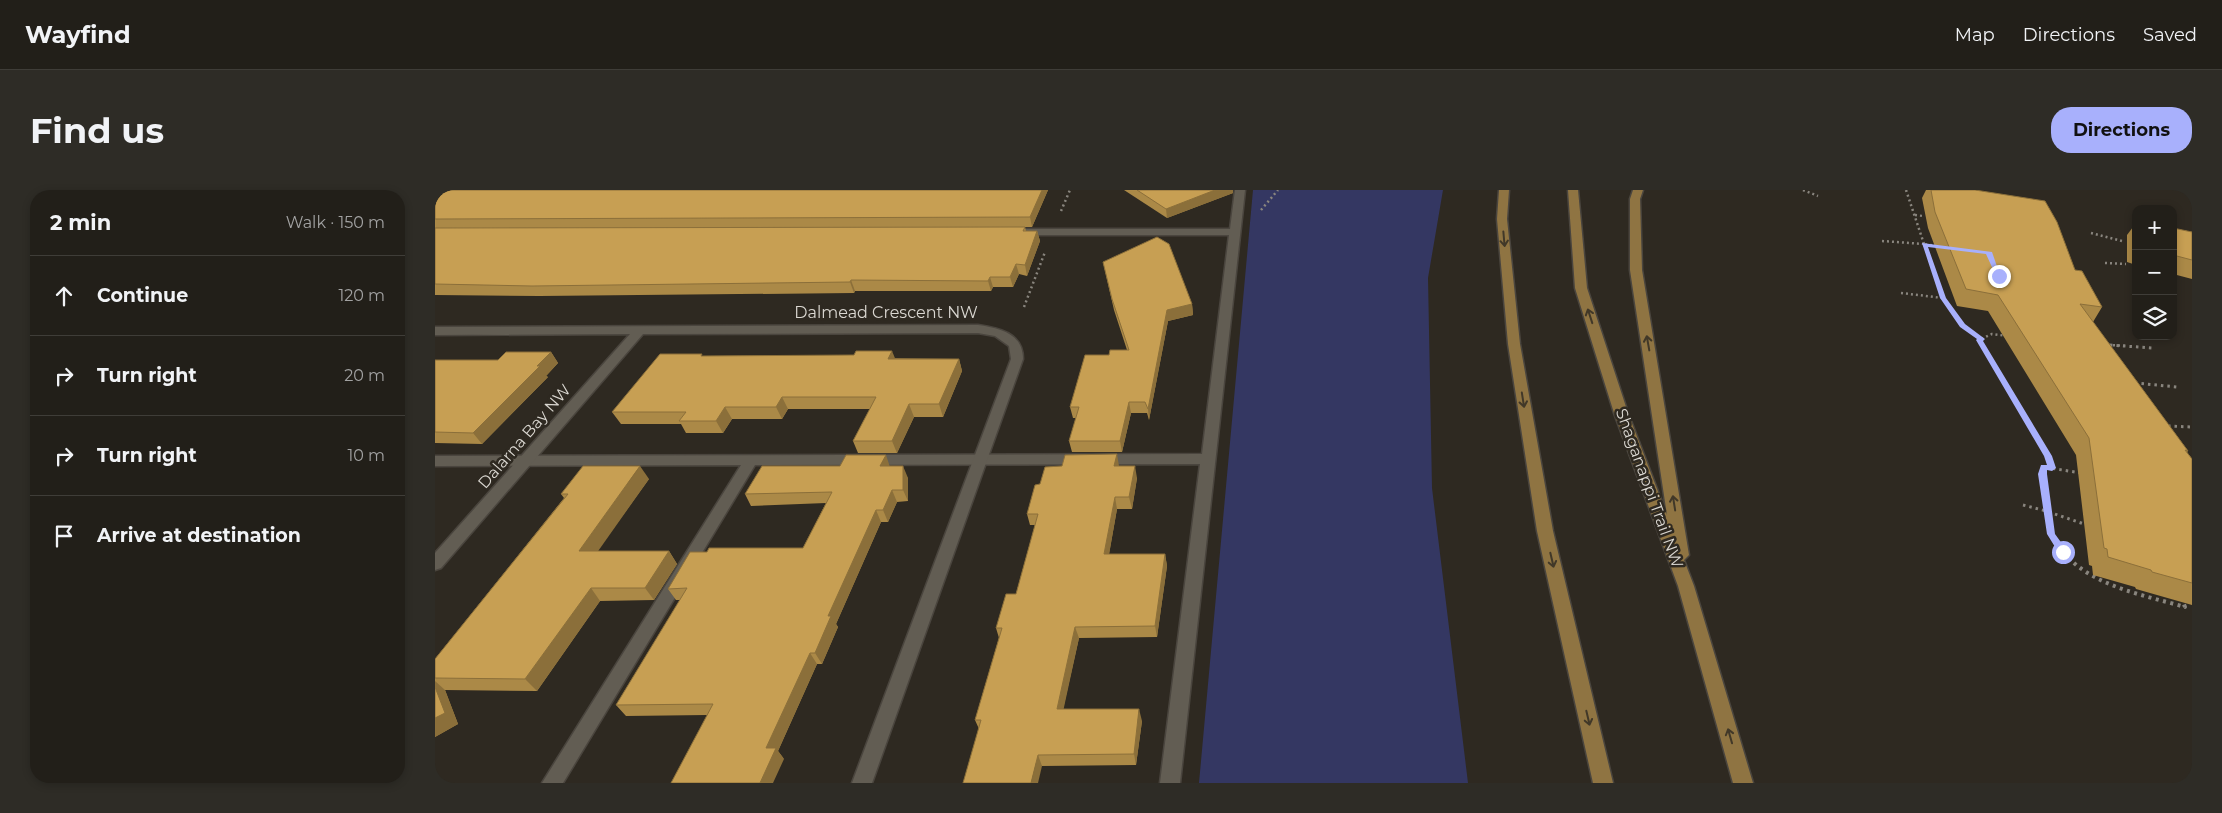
<!DOCTYPE html>
<html lang="en">
<head>
<meta charset="utf-8">
<style>
  body { margin:0; font-family:Montserrat,sans-serif; background:#2e2c26; color:#f1f3f6 }
  .controls { position:absolute; right:15px; top:15px; display:grid; overflow:hidden; border-radius:10px; box-shadow:0 2px 8px #0003 }
  .controls button { width:45px; height:45px; display:grid; place-items:center; padding:0; border:0; border-bottom:1px solid #3f3d38; background:#221f19; color:#f1f3f6; font:25px sans-serif }
  .stop { position:absolute; width:15px; height:15px; margin:-11px; border:4px solid #a8b0fc; border-radius:50%; background:#fff }
  .stop.end { background:#a8b0fc; border-color:#fff; box-shadow:0 1px 5px #0008 }
  .list { margin:0; padding:0; list-style:none }
  h2 { display:flex; justify-content:space-between; align-items:center; height:65px; margin:0; padding:0 20px; font-size:21px }
  h2 small { font-size:16px; font-weight:400; color:#a2a2a2 }
  .list li { display:grid; grid-template-columns:32px 1fr auto; gap:15px; align-items:center; box-sizing:border-box; height:80px; padding:0 20px; border-top:1px solid #3f3d38 }
  .list b { display:block; font-size:19px; white-space:nowrap }
  .list em { font-size:16px; font-style:normal; color:#a2a2a2 }
  .icon { flex:none; width:28px; height:28px; fill:none; stroke:currentColor; stroke-width:2; stroke-linecap:round; stroke-linejoin:round }
  .map { position:relative; flex:none; width:1757px; height:593px; overflow:hidden; border-radius:20px }
  header { display:flex; align-items:center; gap:30px; box-sizing:border-box; height:70px; padding:0 25px; background:#221f19; border-bottom:1px solid #3f3d38 }
  header strong { font-size:24px }
  nav { display:flex; gap:28px; margin-inline-start:auto; font-size:18px }
  .intro { display:flex; align-items:center; justify-content:space-between; box-sizing:border-box; height:120px; padding:0 30px }
  h1 { margin:0; font-size:35px }
  .button { padding:12px 22px; border-radius:20px; background:#a8b0fc; color:#111; font-size:18px; font-weight:700 }
  main { display:flex; gap:30px; padding:0 30px }
  aside { flex:1; background:#221f19; border-radius:20px; box-shadow:0 2px 8px #0003 }
  .map>svg:first-child { display:block }
  .green { fill:#343762 }
  .lines { fill:none; stroke-linecap:round; stroke-linejoin:round }
  .service-casing { stroke:#4a453e; stroke-width:3 }
  .minor-casing { stroke:#4a453e; stroke-width:3 }
  .primary-casing { stroke:#4a453e; stroke-width:3 }
  .path-far2 { stroke:#89857e; stroke-width:2.5; stroke-dasharray:2 3; stroke-linecap:butt }
  .path-far1 { stroke:#89857e; stroke-width:3; stroke-dasharray:2.5 4; stroke-linecap:butt }
  .path { stroke:#89857e; stroke-width:4; stroke-dasharray:3 4.5; stroke-linecap:butt }
  .service { fill:#625d53; fill-rule:evenodd }
  .minor { fill:#625d53; fill-rule:evenodd }
  .primary { fill:#8f7442; fill-rule:evenodd }
  .wall { fill:#ab8947 }
  .shaded-wall { fill:#8b6f3a }
  .building { fill:#c79f53; stroke:#8b6f3a }
  .oneway { stroke:#413828 }
  .route { fill:#a8b0fc }
  .labels { text-anchor:middle; stroke-width:5; stroke-linejoin:round; paint-order:stroke }
  .street-label { font-size:16px; fill:#dad7d1; stroke:#2e2921 }
</style>
</head>
<body>
<header>
<strong>Wayfind</strong>
<nav><a>Map</a><a>Directions</a><a>Saved</a></nav>
</header>
<div class="intro"><h1>Find us</h1><a class="button">Directions</a></div>
<main>
<aside>
<h2>2 min<small>Walk · 150 m</small></h2>
<ul class="list">
<li><svg class="icon" aria-label="ahead" viewBox="0 0 24 24"><path d="M12 20V5M6 11l6-6 6 6"/></svg><div><b>Continue</b></div><em>120 m</em></li>
<li><svg class="icon" aria-label="right" viewBox="0 0 24 24"><path d="M7 20v-9h11M14 6l5 5-5 5"/></svg><div><b>Turn right</b></div><em>20 m</em></li>
<li><svg class="icon" aria-label="right" viewBox="0 0 24 24"><path d="M7 20v-9h11M14 6l5 5-5 5"/></svg><div><b>Turn right</b></div><em>10 m</em></li>
<li><svg class="icon" aria-label="arrive" viewBox="0 0 24 24"><path d="M6 21V4h12l-3 4 3 4H6"/></svg><div><b>Arrive at destination</b></div></li>
</ul>
</aside>
<div class="map">
<svg width="1757" height="593" viewBox="0 0 1757 593">
  <rect width="100%" height="100%" fill="#2e2921"/>
  <polygon class="green" points="818,0 1008,0 993,88 997,298 1033,593 764,593"/>
  <g class="lines">
    <defs>
      <polygon id="service" points="800,0 810,0 745,593 725,593 765,274 320,275 128,593 107,593 306,275 0,276 0,266 767,264 794,45 584,45 579,42 584,39 795,39"/>
      <path id="minor" d="M543,135C564,138 588,143 588,169L437,593H417L576,169L574,156L560,146L543,143L208,144L6,378L0,380V363L195,144L0,145V137Z"/>
      <g id="primary">
        <polygon points="1064,0 1074,0 1072,29 1085,154 1118,341 1178,593 1158,593 1102,341 1073,154 1062,29"/>
        <polygon points="1133,0 1143,0 1152,98 1193,223 1232,325 1195,80 1195,9 1198,0 1208,0 1205,9 1207,80 1254,365 1249,370 1259,396 1318,593 1298,593 1243,396 1179,223 1140,98"/>
      </g>
    </defs>
    <use href="#service" class="service-casing"/>
    <use href="#minor" class="minor-casing"/>
    <use href="#primary" class="primary-casing"/>
    <g class="path-far2">
      <polyline points="1368,0 1383,6"/>
      <polyline points="1471,0 1489,54"/>
      <polyline points="826,20 843,0"/>
      <polyline points="626,21 635,0"/>
      <polyline points="1480,25 1488,26"/>
      <polyline points="1656,43 1687,51"/>
      <polyline points="1447,51 1489,54"/>
      <polyline points="1502,56 1489,54 1508,108 1528,135 1547,149"/>
      <polyline points="1670,73 1691,74"/>
      <polyline points="1466,103 1508,108"/>
      <polyline points="589,117 610,62"/>
      <polyline points="1673,155 1693,156"/>
      <polyline points="1548,156 1544,150 1557,144 1572,146"/>
    </g>
    <g class="path-far1">
      <polyline points="1547,155 1613,266 1617,278"/>
      <polyline points="1675,155 1717,158"/>
      <polyline points="1700,193 1742,197"/>
      <polyline points="1733,236 1757,237"/>
      <polyline points="1646,283 1609,277 1611,321 1649,334"/>
      <polyline points="1588,315 1611,321 1615,341 1620,351"/>
    </g>
    <path class="path" d="M1620,350C1644,394 1705,404 1750,417L1748,412"/>
    <use href="#service" class="service"/>
    <use href="#minor" class="minor"/>
    <use href="#primary" class="primary"/>
  </g>
  <g class="wall">
    <polygon points="0,0 613,0 597,37 590,37 591,41 602,41 605,51 592,86 584,84 578,97 558,97 556,101 420,101 419,103 104,106 0,105"/>
    <polygon points="689,0 798,0 798,3 732,28"/>
    <polygon points="1491,0 1540,0 1640,80 1667,117 1658,132 1753,261 1752,262 1757,269 1757,415 1701,399 1700,397 1658,385 1657,376 1654,375 1641,265 1553,121 1522,116 1493,38 1487,8"/>
    <polygon points="1701,33 1701,75 1692,72 1692,45"/>
    <polygon points="1738,38 1757,42 1757,89 1738,84"/>
    <polygon points="668,72 757,114 758,125 733,131 714,230 712,223 696,223 687,262 637,262 634,251 641,228 638,228 635,217 674,165 692,160 679,120"/>
    <polygon points="116,162 123,173 111,186 113,187 47,254 0,253 0,170 63,170"/>
    <polygon points="268,166 524,169 527,181 508,227 479,227 462,263 423,263 418,251 435,219 353,219 347,229 297,229 288,243 251,243 246,234 186,234 177,222"/>
    <polygon points="455,276 473,288 473,311 462,312 453,332 446,332 401,434 403,437 387,474 382,474 343,561 349,569 272,525 191,526 181,515 245,410 241,410 233,399 272,362 368,358 391,313 316,316 310,304"/>
    <polygon points="684,276 702,288 697,319 682,319 674,364 730,364 732,376 722,447 644,448 628,519 707,531 701,575 607,576 544,539 540,530 564,448 561,438 581,404 600,335 595,335 592,324 605,294"/>
    <polygon points="214,289 162,361 234,361 242,374 219,410 165,411 102,501 10,500 23,534 0,547 0,469 129,308 126,304"/>
  </g>
  <g class="shaded-wall">
    <polygon points="607,0 613,0 597,37 595,27"/>
    <polygon points="780,0 798,0 798,3 732,28 731,19"/>
    <polygon points="602,41 605,51 592,86 590,75"/>
    <polygon points="581,74 584,84 578,97 575,87"/>
    <polygon points="555,87 558,97 556,101 553,91"/>
    <polygon points="416,90 420,101 419,103 415,92"/>
    <polygon points="757,114 758,125 733,131 714,230 713,219 732,120"/>
    <polygon points="457,161 462,173 453,169"/>
    <polygon points="116,162 123,173 111,186 113,187 47,254 38,243"/>
    <polygon points="524,169 527,181 508,227 504,214"/>
    <polygon points="347,207 353,219 347,229 341,217"/>
    <polygon points="694,212 696,223 687,262 685,251"/>
    <polygon points="474,214 479,227 462,263 457,251"/>
    <polygon points="290,217 297,229 288,243 281,231"/>
    <polygon points="682,264 684,276 679,276"/>
    <polygon points="451,265 455,277 445,276"/>
    <polygon points="205,276 214,289 154,374 144,361"/>
    <polygon points="468,276 473,288 473,311 468,300"/>
    <polygon points="700,276 702,288 697,319 694,307"/>
    <polygon points="457,300 462,312 453,332 448,320"/>
    <polygon points="680,307 682,319 672,376 669,364"/>
    <polygon points="441,320 446,332 401,434 403,437 387,474 380,463 393,426"/>
    <polygon points="234,361 242,374 219,410 210,398"/>
    <polygon points="730,364 732,376 722,447 720,436"/>
    <polygon points="156,398 165,411 102,501 90,489"/>
    <polygon points="640,437 644,448 626,531 622,519"/>
    <polygon points="375,463 382,474 343,561 349,569 338,593 325,593 331,558"/>
    <polygon points="0,491 10,500 23,534 0,547"/>
    <polygon points="704,519 707,531 701,575 699,564"/>
    <polygon points="603,565 607,576 603,593 596,593"/>
  </g>
  <g class="building">
    <polygon points="0,0 607,0 595,27 0,29"/>
    <polygon points="702,0 780,0 731,19"/>
    <polygon points="1496,0 1540,0 1610,11 1622,32 1640,80 1647,81 1667,117 1645,114 1753,261 1750,260 1757,269 1757,393 1717,382 1716,380 1673,367 1672,359 1669,358 1654,248 1563,105 1531,99 1500,22"/>
    <polygon points="590,37 588,41 602,41 590,75 581,74 575,87 555,87 553,91 416,90 415,92 97,96 0,94 0,38"/>
    <polygon points="1738,38 1757,42 1757,70 1738,65"/>
    <polygon points="722,47 734,54 757,114 732,120 713,219 710,212 694,212 685,251 634,251 644,217 635,217 650,165 674,165 675,160 694,160 677,109 668,72"/>
    <polygon points="421,161 457,161 453,169 524,169 504,214 474,214 457,251 418,251 441,207 347,207 341,217 290,217 281,231 244,231 251,222 177,222 225,164 267,164 266,166 419,165"/>
    <polygon points="71,162 116,162 102,176 105,176 38,243 0,242 0,170 63,170"/>
    <polygon points="682,264 679,276 700,276 694,307 680,307 669,364 730,364 720,436 640,437 622,519 704,519 699,564 603,565 596,593 528,593 546,530 540,530 567,438 561,438 571,404 581,404 603,324 592,324 600,295 605,294 610,277 627,276 630,265"/>
    <polygon points="411,265 451,265 445,276 468,276 468,300 457,300 448,320 441,320 393,426 396,426 380,463 375,463 331,558 341,558 325,593 236,593 278,514 181,515 252,398 233,399 255,362 272,362 274,358 368,358 397,302 310,304 327,276 405,276"/>
    <polygon points="148,276 205,276 144,361 234,361 210,398 156,398 90,489 0,488 0,469 133,304 126,304"/>
    <polygon points="0,497 10,523 0,528"/>
  </g>
  <defs><path id="oneway-shaft" d="M-6 0H5M1.5-3L5.5 0L1.5 3" fill="none" stroke-width="1.6" stroke-linecap="round" stroke-linejoin="round" transform="scale(1.25)"/></defs>
  <g class="oneway">
    <use href="#oneway-shaft" transform="translate(1069 49) rotate(85)"/>
    <use href="#oneway-shaft" transform="translate(1155 126) rotate(-108)"/>
    <use href="#oneway-shaft" transform="translate(1213 153) rotate(-100)"/>
    <use href="#oneway-shaft" transform="translate(1088 210) rotate(81)"/>
    <use href="#oneway-shaft" transform="translate(1239 313) rotate(-99)"/>
    <use href="#oneway-shaft" transform="translate(1117 370) rotate(77)"/>
    <use href="#oneway-shaft" transform="translate(1153 528) rotate(77)"/>
    <use href="#oneway-shaft" transform="translate(1295 546) rotate(-106)"/>
  </g>
  <polygon class="route" points="1487,53 1557,62 1566,88 1561,86 1551,64 1493,57 1511,108 1530,134 1550,149 1548,151 1617,266 1621,278 1617,281 1612,280 1612,284 1620,344 1633,362 1631,365 1625,365 1612,344 1603,284 1606,275 1612,275 1609,266 1541,150 1542,149 1525,137 1505,108"/>
  <g class="labels">
    <g class="street-label">
      <text x="451" y="128">Dalmead Crescent NW</text>
      <text transform="translate(89 246) rotate(-49)" y="6">Dalarna Bay NW</text>
      <text transform="translate(1215 298) rotate(70)" y="6">Shaganappi Trail NW</text>
    </g>
  </g>
</svg>
<div class="controls">
<button>+</button>
<button>−</button>
<button><svg class="icon" aria-label="layers" viewBox="0 0 24 24"><path d="M12 4l9 5-9 5-9-5zM3 14l9 5 9-5"/></svg></button>
</div>
<div class="stop" style="left:1628px;top:362px"></div>
<div class="stop end" style="left:1564px;top:86px"></div>
</div>
</main>
</body>
</html>
